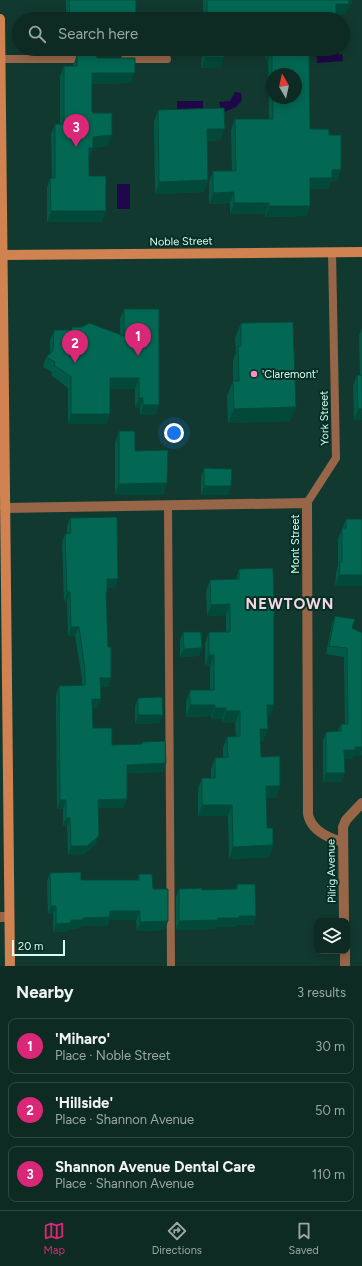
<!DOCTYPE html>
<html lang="en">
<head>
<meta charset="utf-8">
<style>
  body { margin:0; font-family:Figtree,sans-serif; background:#17332b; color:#f1f3f6 }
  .controls { position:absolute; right:12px; bottom:12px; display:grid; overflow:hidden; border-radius:8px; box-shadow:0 2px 10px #0003 }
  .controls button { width:36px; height:36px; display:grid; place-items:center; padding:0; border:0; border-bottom:1px solid #2e4741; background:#0e2b23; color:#f1f3f6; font:20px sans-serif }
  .compass { position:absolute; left:266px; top:68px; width:36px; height:36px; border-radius:50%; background:#0e2b23; box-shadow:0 2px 10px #0003; rotate:351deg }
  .scale { position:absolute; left:12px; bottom:10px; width:53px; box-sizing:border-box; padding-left:4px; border:2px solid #d8fcf0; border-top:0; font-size:11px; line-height:14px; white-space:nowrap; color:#d8fcf0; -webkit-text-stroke:3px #052f25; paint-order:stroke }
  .you { position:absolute; left:174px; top:433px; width:14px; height:14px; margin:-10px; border:3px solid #fff; border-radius:50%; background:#1a73e8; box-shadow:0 0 0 6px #1a73e833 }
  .badge { display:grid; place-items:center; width:26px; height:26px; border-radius:50%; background:#db2777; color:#fff; font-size:13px; font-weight:700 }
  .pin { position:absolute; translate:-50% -33px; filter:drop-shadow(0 1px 2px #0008) }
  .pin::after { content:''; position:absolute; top:21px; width:14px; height:12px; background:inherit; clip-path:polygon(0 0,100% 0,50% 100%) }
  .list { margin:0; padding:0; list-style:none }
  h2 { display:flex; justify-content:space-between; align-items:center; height:52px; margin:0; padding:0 16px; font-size:17px }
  h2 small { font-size:13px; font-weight:400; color:#9ba7a6 }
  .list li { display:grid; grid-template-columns:26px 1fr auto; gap:12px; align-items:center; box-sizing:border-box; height:56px; margin:0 8px 8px; padding:0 8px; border:1px solid #2e4741; border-radius:8px }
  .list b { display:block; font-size:15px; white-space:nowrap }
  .list p { margin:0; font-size:13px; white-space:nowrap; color:#9ba7a6 }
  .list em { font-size:13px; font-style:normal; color:#9ba7a6 }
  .icon { flex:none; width:22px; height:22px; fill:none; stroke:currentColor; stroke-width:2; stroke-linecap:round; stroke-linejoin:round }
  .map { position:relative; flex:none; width:362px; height:966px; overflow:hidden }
  .search { position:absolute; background:#0e2b23; box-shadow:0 2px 10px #0003; left:12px; right:12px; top:12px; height:44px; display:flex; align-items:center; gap:10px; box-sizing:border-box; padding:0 14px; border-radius:22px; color:#9ba7a6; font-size:15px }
  .sheet { height:244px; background:#0e2b23 }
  nav { display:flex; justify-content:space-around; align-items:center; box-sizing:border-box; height:56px; border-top:1px solid #2e4741; background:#0e2b23; font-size:11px; color:#9ba7a6 }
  nav a { display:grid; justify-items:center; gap:2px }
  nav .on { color:#db2777 }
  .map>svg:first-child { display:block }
  .water { fill:#200749 }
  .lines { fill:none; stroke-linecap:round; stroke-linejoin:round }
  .lane { stroke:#976648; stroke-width:8 }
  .street { stroke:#976648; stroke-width:10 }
  .secondary { stroke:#d08351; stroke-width:10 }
  .wall { fill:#035947; fill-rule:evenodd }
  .shaded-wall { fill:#02493a }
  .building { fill:#036853; stroke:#02493a }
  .poi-dot { fill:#fd8ec0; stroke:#052f25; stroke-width:1.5 }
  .labels { text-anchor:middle; stroke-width:4; stroke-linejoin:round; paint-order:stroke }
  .street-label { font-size:11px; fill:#d8fcf0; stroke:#052f25 }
  .poi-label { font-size:11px; fill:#d8fcf0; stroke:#052f25; text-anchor:start }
  .district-label { font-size:15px; font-weight:bold; letter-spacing:1px; fill:#f6d5e2; stroke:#052f25 }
</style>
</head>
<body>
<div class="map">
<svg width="362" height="966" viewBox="0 0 362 966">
  <rect width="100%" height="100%" fill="#12392f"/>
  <g class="water">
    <polygon points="316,49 338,49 339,55 342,54 343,61 317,63"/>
    <polygon points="235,92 241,93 242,100 236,107 222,113 219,102 230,101"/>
    <polygon points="177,101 203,101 203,113 177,112"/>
    <rect x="117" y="184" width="13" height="25"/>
  </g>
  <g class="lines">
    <g class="lane">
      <polyline points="1,59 86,59"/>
      <polyline points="125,59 167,59"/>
      <polyline points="307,503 336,458 332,252"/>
      <polyline points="168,506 171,966"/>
    </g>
    <g class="street">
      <path d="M5,508L307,503L308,814C311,831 328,838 343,842"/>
      <polyline points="0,917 9,917"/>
      <polyline points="344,921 343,827 346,820 362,803"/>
      <polyline points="345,951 345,966"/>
    </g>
    <g class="secondary">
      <polyline points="0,19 10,966"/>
      <polyline points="0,255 362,252"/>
    </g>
  </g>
  <g class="wall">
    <rect x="66" y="0" width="70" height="19"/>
    <polygon points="203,0 352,0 350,7 348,7 345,14 336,15 336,19 203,19"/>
    <polygon points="202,49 224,49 224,57 220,67 201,68"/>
    <path d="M259,49H309L310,129L329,135L341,170L337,181H331L328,189H310V206L306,216L265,217V214H230V203L209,204V182L213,171H232L231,130L235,119H269L268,60H266L265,51H259ZM272,74H296V98H272Z"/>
    <polygon points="77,54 97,58 131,83 92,84 92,113 108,146 93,148 89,157 89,176 106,211 102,222 47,222 47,188 50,178 52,178 51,134 55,124 60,124 60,76 64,66 73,66"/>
    <polygon points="158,110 220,140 207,141 208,180 204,192 155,194 154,122"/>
    <polygon points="124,309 156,415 140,415 140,408 135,408 135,389 110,389 110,414 106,424 68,424 68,388 51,375 52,372 43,367 46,357 50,354 50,340 54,330 71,330 72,327 120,335 120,319"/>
    <polygon points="241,323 296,407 290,421 228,423 227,396 233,381 233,361 236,352 235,338"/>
    <polygon points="362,328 362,420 354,420 353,386 357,375 360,375 359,336"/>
    <polygon points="119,431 135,451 167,483 163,495 115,495 115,443"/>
    <polygon points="204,468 231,486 228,495 201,495 201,477"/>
    <polygon points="70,518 115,588 107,588 106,595 108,647 111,678 108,687 101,687 101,699 98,708 92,708 93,728 112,745 141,744 142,742 166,763 163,772 127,773 124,808 98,808 96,844 84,854 68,855 67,826 63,826 63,809 57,809 56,695 59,686 82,685 82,678 75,636 68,636 67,601 64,601 62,542 65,534 67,534 67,527"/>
    <polygon points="346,519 362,586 335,586 336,573 338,566 338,539"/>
    <polygon points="239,569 274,705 270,716 267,716 268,729 263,741 261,741 261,757 280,786 276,798 266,798 267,828 273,845 269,857 229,859 228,816 198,816 198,789 202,778 211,778 211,769 215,758 223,758 223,748 227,737 236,736 235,723 222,723 222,719 211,719 211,716 186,717 186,702 190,690 210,690 210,666 205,666 205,643 209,632 226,632 226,615 207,616 206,591 210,580 236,579"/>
    <polygon points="335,616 352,628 362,633 362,754 361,756 353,756 352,759 344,759 341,782 323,782 323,740 326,732 338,731 341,724 345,724 344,657 326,654 332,624"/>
    <polygon points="183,632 199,656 180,657 180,641"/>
    <polygon points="138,698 163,715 159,723 135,724 135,706"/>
    <polygon points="50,873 81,880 137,880 139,874 153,889 165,930 137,931 136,920 109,920 107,926 81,926 80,928 69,929 67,932 53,932 53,914 48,914 47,882"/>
    <polygon points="237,884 256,916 253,925 237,925 236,927 216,927 215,929 176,930 176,897 179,889 202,890 236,889"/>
  </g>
  <g class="shaded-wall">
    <polygon points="348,0 352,0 350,7 348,7 345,14 332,15 336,4"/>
    <polygon points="136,18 136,19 97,19"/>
    <polygon points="74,49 94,49 92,54 73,54"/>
    <polygon points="260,49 266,49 265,51 259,51"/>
    <polygon points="270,49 272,49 268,60 266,60"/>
    <polygon points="205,57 224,57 220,67 201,68"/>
    <polygon points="92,73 135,73 131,83 88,84"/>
    <polygon points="207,129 225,129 220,140 202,141"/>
    <polygon points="112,135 108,146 89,148 93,137"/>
    <polygon points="89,148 93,148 89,159"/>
    <polygon points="332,170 341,170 337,181 331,181 328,189 306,189 310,178"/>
    <polygon points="208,180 204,192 155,194 159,182"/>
    <polygon points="234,192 230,203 209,204 213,193"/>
    <polygon points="234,203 269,203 265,214 230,214"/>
    <polygon points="269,206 310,206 306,216 265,217"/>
    <polygon points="51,211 106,211 102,222 47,222"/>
    <polygon points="110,378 139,378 135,389 106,389"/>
    <polygon points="139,398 143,398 140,408 135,408"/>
    <polygon points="143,405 159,405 156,415 140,415"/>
    <polygon points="296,407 290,421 228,423 234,409"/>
    <polygon points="358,409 362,409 362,420 354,420"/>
    <polygon points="71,414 110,414 106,424 68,424"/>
    <polygon points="167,483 163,495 115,495 119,484"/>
    <polygon points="204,486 231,486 228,495 201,495"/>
    <polygon points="339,575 362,575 362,586 335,586"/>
    <polygon points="107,579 118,579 115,588 104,588"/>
    <polygon points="67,592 70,592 67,601 64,601"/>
    <polygon points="230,604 226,615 207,616 211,605"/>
    <polygon points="71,627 79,627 75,636 68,636"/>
    <polygon points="202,648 199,656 180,657 184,649"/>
    <polygon points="209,655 214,655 210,666 205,666"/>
    <polygon points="100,678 111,678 108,687 97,687"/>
    <polygon points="92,699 101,699 98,708 89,708"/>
    <polygon points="190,705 215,705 211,716 186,717"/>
    <polygon points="267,705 274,705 270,716 263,716"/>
    <polygon points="215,708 226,708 222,719 211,719"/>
    <polygon points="226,711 240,711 235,723 222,723"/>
    <polygon points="138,715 163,715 159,723 135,724"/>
    <polygon points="260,729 268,729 263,741 256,741"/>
    <polygon points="355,747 362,747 361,756 353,756 352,759 341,759 344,750"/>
    <polygon points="166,763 163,772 123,773 127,765"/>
    <polygon points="326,773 345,773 341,782 323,782"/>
    <polygon points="266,786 280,786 276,798 262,798"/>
    <polygon points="127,799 124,808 95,808 98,800"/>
    <polygon points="60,800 66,800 63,809 57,809"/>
    <polygon points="202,805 232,805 228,816 198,816"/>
    <polygon points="66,818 70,818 67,826 63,826"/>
    <polygon points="99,836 96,844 84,854 68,855 71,846"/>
    <polygon points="273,845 269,857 229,859 233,847"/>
    <polygon points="51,906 56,906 53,914 48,914"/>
    <polygon points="110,911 140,911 136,920 109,920 107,926 81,926 80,928 69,929 67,932 53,932 56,924"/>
    <polygon points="239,916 256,916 253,925 237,925 236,927 216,927 215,929 176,930 179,921"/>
    <polygon points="168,921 165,930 137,931 140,922"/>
  </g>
  <g class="building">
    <polygon points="69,0 136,0 136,18 97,19 70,19"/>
    <polygon points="207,0 349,0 349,4 336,4 336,19 207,19"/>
    <rect x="205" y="49" width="19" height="8"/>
    <polygon points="272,49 309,49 310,129 329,129 329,135 341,135 341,170 332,170 332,178 310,178 310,206 269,206 269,203 234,203 234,192 213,193 213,171 236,171 235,119 273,119 273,98 296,98 296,74 272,74"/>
    <polygon points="77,54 96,54 97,58 135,58 135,73 92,73 92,113 112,113 112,135 93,137 93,148 89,148 89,176 106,176 106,211 51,211 50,178 55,178 55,124 64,124 64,66 77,66"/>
    <polygon points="224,108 225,129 207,129 208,180 159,182 158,110"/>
    <polygon points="124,309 159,309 159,405 143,405 143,398 139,398 139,378 110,378 110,414 71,414 71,377 54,365 55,362 46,357 53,351 54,330 72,330 72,327 82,327 89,323 124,336"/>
    <polygon points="293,322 296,407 234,409 233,381 239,381 238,346 241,346 241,323"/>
    <polygon points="357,375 362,375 362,409 358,409"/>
    <polygon points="119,431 135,431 135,451 168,450 167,483 119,484"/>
    <polygon points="204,468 232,469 231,486 204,486"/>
    <polygon points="117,517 118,579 107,579 107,592 106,592 108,647 111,647 111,678 100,678 101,699 92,699 93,728 112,728 112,745 142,744 142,742 165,741 166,763 127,765 127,799 98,800 99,836 87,846 71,846 70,818 66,818 66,800 60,800 59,686 85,685 85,670 79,627 71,627 70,592 67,592 65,534 71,533 70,518"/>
    <polygon points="346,519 362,519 362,575 339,575 340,562 342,562 342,528 346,528"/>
    <polygon points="273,568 274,607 274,705 267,705 268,729 260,729 261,757 280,756 280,786 266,786 267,828 273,828 273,845 233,847 232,805 202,805 202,778 215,778 215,758 228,757 227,737 240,736 240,711 226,711 226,708 215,708 215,705 190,705 190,690 214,690 214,655 209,655 209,632 230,632 230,604 211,605 210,580 239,579 239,569"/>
    <polygon points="335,616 355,619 352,628 362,633 362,747 355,747 355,750 344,750 345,773 326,773 326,732 341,731 341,724 348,724 347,648 329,646"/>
    <polygon points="183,632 201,632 202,648 184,649"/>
    <polygon points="162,697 163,715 138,715 138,698"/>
    <polygon points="81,872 81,880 139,880 139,874 152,874 153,889 168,889 168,921 140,922 140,911 110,911 110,917 83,918 83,920 71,920 71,923 56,924 56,906 51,906 50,873"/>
    <polygon points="237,884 255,884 256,916 239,916 239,918 218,918 218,920 179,921 179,889 202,888 202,890 237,889"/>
  </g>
  <circle class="poi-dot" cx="254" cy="374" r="4"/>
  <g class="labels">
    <g class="street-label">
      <text transform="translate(181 241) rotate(-1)" y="4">Noble Street</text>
      <text transform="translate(324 418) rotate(-91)" y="4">York Street</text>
      <text transform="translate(295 544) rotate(-90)" y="4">Mont Street</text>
      <text transform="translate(331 871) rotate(-91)" y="4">Pilrig Avenue</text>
    </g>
    <g class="poi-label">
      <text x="262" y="378">'Claremont'</text>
    </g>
    <g class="district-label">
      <text x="290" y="609">NEWTOWN</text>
    </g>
  </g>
</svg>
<div class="controls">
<button><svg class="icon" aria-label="layers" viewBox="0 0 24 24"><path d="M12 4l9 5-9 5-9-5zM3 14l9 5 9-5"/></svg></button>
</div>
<svg class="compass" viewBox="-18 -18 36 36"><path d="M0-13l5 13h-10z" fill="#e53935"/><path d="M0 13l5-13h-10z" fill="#9ba7a6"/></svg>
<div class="scale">20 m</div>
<div class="you"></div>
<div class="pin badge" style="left:138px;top:356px">1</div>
<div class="pin badge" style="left:75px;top:363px">2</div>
<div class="pin badge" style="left:76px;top:147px">3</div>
<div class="search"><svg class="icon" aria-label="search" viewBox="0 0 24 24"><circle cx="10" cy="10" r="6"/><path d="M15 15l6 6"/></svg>Search here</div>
</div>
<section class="sheet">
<h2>Nearby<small>3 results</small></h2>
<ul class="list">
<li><span class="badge">1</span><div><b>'Miharo'</b><p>Place · Noble Street</p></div><em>30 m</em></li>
<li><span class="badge">2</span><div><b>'Hillside'</b><p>Place · Shannon Avenue</p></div><em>50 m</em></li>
<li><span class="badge">3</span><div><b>Shannon Avenue Dental Care</b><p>Place · Shannon Avenue</p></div><em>110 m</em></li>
</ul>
</section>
<nav>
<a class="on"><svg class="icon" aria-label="map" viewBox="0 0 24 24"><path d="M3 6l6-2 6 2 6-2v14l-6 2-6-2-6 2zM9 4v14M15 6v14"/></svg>Map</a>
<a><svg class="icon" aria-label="directions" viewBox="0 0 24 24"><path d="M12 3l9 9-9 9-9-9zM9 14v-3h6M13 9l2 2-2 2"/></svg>Directions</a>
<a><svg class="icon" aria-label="saved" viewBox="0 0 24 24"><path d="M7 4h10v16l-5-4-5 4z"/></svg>Saved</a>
</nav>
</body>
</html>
